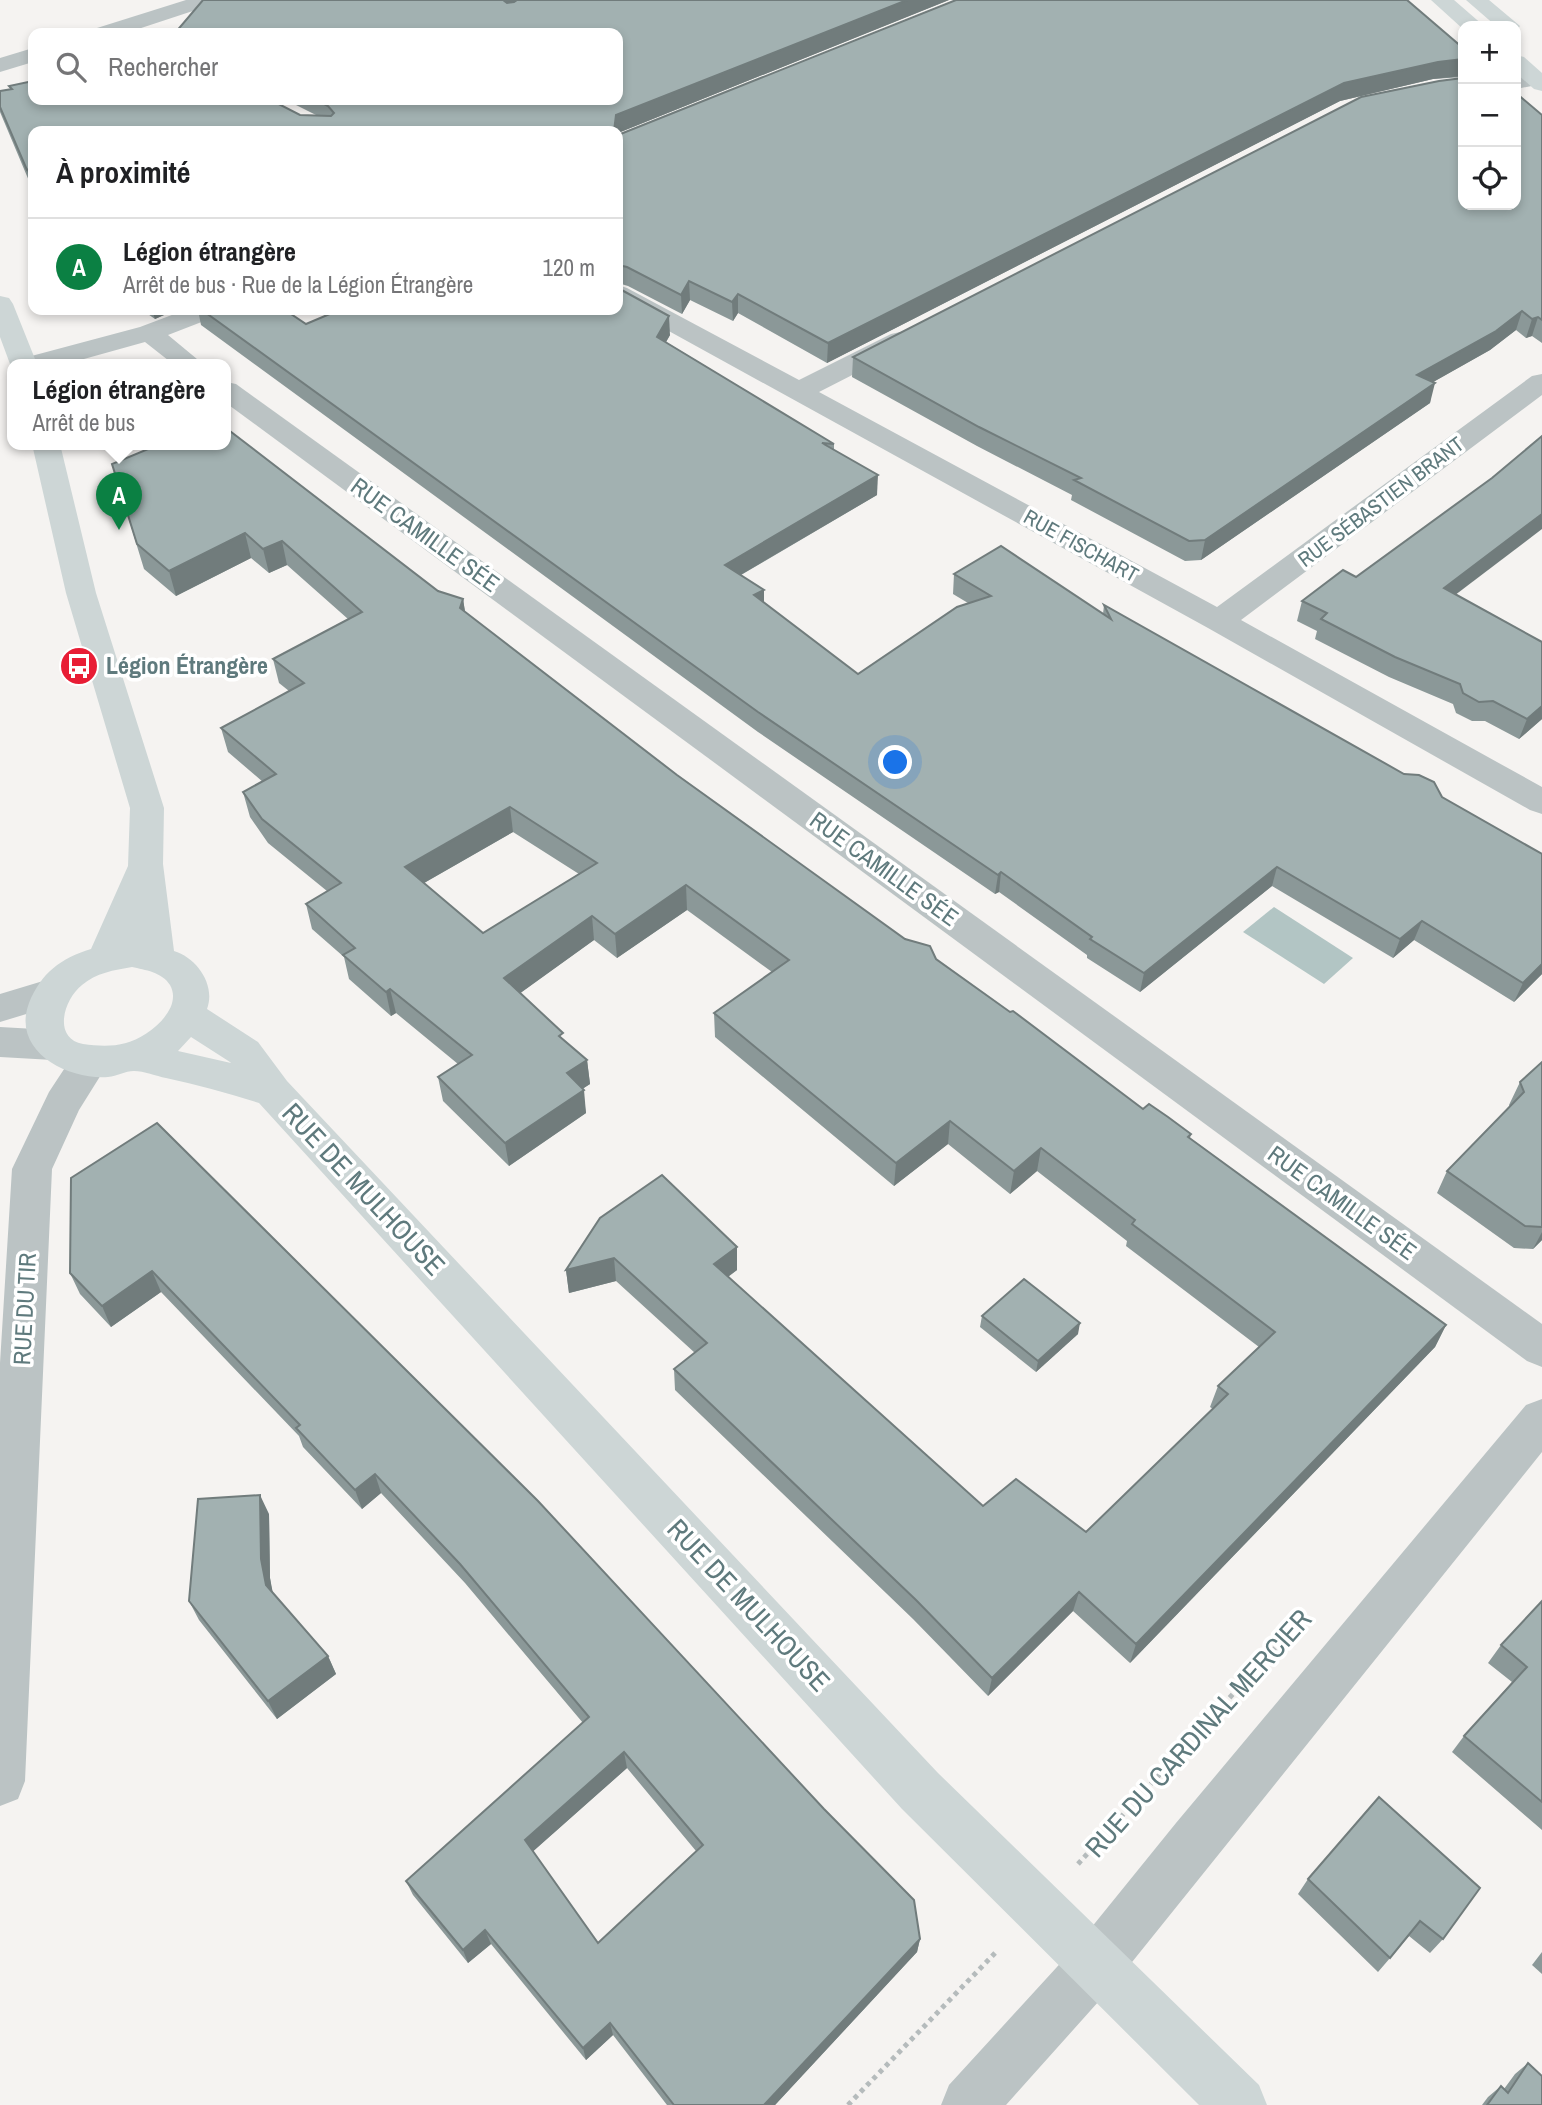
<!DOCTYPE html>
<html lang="fr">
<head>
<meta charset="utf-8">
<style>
  body { margin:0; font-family:"Archivo Narrow",sans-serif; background:#f6f6f6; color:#202124 }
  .controls { position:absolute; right:21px; top:21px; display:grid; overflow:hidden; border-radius:14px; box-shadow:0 4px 10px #0003 }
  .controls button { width:63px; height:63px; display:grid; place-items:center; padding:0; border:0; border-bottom:2px solid #e0e0e0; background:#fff; color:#202124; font:35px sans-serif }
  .you { position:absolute; left:896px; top:763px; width:24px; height:24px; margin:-18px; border:5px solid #fff; border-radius:50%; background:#1a73e8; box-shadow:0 0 0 10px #1a73e833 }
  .badge { display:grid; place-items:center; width:46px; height:46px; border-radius:50%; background:#0b8043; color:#fff; font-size:23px; font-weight:700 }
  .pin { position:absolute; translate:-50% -58px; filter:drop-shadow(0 2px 4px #0008) }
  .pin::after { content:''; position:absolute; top:37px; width:24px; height:21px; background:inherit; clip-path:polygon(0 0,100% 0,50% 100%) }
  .popup { position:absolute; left:7px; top:359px; width:224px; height:91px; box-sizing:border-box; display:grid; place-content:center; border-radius:14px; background:#fff; filter:drop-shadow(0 2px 5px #0005); font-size:23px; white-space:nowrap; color:#757577 }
  .popup b { font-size:26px; color:#202124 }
  .popup::after { content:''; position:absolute; left:50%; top:100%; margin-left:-14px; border:14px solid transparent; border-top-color:#fff }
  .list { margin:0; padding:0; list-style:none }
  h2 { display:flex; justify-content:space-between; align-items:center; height:91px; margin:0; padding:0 28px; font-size:30px }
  h2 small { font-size:23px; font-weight:400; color:#757577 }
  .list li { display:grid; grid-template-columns:46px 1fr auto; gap:21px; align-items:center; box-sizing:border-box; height:98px; padding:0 28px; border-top:2px solid #e0e0e0 }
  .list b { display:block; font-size:26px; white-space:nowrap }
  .list p { margin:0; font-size:23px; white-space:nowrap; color:#757577 }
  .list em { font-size:23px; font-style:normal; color:#757577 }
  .icon { flex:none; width:38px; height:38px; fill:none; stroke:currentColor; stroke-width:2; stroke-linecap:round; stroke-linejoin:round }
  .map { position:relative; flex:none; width:1542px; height:2105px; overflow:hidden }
  .search { position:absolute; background:#fff; box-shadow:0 4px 10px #0003; left:28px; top:28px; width:595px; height:77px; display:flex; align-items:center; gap:18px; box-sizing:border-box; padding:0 24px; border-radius:14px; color:#757577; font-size:26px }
  .panel { position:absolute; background:#fff; box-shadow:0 4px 10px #0003; left:28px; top:126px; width:595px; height:189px; border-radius:14px }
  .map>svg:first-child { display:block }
  .water { fill:#b2c5c4 }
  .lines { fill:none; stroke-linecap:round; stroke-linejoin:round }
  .path { stroke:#b5bbbc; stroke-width:5; stroke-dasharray:4.5 4.5; stroke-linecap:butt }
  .street { fill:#bbc3c4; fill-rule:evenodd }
  .secondary { fill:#cdd6d6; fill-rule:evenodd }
  .wall { fill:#8b9898; fill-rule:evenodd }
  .shaded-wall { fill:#717c7c }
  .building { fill:#a2b1b1; stroke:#717c7c; stroke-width:2; fill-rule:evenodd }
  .labels { text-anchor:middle; stroke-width:7; stroke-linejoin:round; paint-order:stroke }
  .far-street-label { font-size:21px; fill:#5f7a7d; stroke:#fff }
  .street-label { font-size:24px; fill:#5f7a7d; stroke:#fff }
  .poi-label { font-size:24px; font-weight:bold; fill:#5f7a7d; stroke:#fff; text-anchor:start }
  .near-street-label { font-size:28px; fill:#5f7a7d; stroke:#fff }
</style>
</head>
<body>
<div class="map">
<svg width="1542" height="2105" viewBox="0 0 1542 2105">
  <rect width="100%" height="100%" fill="#f5f3f1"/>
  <polygon class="water" points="1274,907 1353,958 1324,984 1243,932"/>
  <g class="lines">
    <g class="path">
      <polyline points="1078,1864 1284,1638"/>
      <polyline points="848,2105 998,1950"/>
    </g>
    <g class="street">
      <polygon points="186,0 217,0 214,4 126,33 94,33 97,28"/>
      <polygon points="33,48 33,62 0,72 0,58"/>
      <polygon points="1537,72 1542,74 1542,84 1516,89 1516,75"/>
      <polygon points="618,285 627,288 799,380 891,334 900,332 909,334 913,340 909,346 819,392 1217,607 1532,376 1542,374 1542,395 1241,620 1542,787 1542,814 1530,810 1208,628 618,303"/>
      <polygon points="185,310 221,310 217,316 168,335 203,364 173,364 145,342 66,364 21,364 24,358 140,327"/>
      <polygon points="226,382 236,384 1542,1324 1542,1367 1527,1361 226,403"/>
      <polygon points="53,978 66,982 72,992 66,1002 0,1022 0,994"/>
      <polygon points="0,1027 53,1030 67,1035 72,1045 67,1055 53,1060 0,1057"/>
      <polygon points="90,1047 104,1051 109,1062 79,1110 52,1169 25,1781 18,1799 0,1806 0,1363 12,1169 49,1092 76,1051"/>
      <polygon points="1542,1399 1542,1452 1116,1982 1006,2105 941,2105 949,2085 1078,1944 1176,1823 1526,1405"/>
    </g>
    <g class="secondary">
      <polygon points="1431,0 1454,0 1484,26 1463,26 1463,29"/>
      <polygon points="1466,0 1489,0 1520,26 1516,31 1516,26 1496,26"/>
      <polygon points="1516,55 1524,57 1542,73 1542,91 1534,89 1516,73"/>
      <polygon points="0,296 9,298 13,304 37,364 12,364 12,367 10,364 0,337"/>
      <path d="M32,444H60L96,593L164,808L163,864L174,951C197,958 216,985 207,1009L258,1042L287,1081L938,1773L1259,2085L1267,2105H1199L902,1809L259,1103C228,1093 198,1085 166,1078C156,1076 144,1071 134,1071C125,1071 117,1076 108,1077C67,1080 11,1051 29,1003C41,973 61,958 91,949L128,866L130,808L66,593ZM132,967C145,970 162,972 170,985C184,1010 146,1038 126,1043C111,1047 98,1046 83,1044C52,1038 64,999 82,985C96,973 114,970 132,967ZM191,1037L230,1062L231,1063L178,1051Z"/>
    </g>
  </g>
  <g class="wall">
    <polygon points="203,0 949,0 618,133 33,131 32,188 0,112 0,91 10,89 9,86 300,115 316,115 286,100 618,100"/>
    <polygon points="1463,48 1463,77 1433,79 1340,101 827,363 738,313 733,321 690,300 682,314 628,286 618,283 618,135"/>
    <polygon points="1542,115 1542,343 1532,336 1526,338 1516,330 1490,350 1433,382 1430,403 1201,560 1185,561 1071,500 1072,495 977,446 852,377 853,357"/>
    <polygon points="142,310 168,310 164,315 155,319"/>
    <polygon points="198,310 285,310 306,324 670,335 666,342 834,444 834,450 877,495 741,575 764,590 764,603 858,674 968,603 953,594 954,574 1103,614 1104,605 1542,854 1542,974 1514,1002 1414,940 1393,958 1272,886 1140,992 1087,958 1087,955 999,892 995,894 758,732 201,325"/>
    <path d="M112,464L438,591L463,599L465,612L677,775L905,939L936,959L1143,1109L1191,1134L1190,1138L1446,1325L1435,1347L1130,1663L1073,1611L988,1696L913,1619L675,1390L674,1369L695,1353L616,1281L569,1293L566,1270L600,1218L737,1247V1270L728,1277L983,1506L1086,1532L1213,1409L1210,1407L1218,1386L1259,1347L1126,1246L1127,1241L1037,1171L1010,1194L948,1144L894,1186L715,1037L714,1013L772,972L687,910L617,958L594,940L520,993L563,1039L587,1060L590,1084L582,1089L586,1113L509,1166L443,1101L438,1077L458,1064L396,1013L391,1016L349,979L344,957L312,929L306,904L327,891L268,843L250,817L243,792L263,782L228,752L221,728L289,691L279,683L273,659L348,619L287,565L269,573L251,558L176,596L144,569ZM513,832L579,874L483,933L424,883Z"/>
    <polygon points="1492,478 1456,594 1542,719 1519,739 1485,721 1472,721 1456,713 1453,704 1389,677 1315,639 1317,631 1297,621 1302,601 1356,577"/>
    <polygon points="1542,1062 1542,1240 1533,1249 1514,1248 1437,1193 1447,1171 1510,1107 1509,1105 1520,1082"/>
    <path d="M71,1178L920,1939L917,1952L775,2105H667L613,2035L586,2060L491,1944L468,1963L413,1895L406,1881L583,1723L465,1583L381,1493L362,1509L303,1447L299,1436L161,1292L111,1327L80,1294L70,1273ZM627,1768L696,1851L598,1943L533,1851Z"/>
    <polygon points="982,1316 1078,1334 1036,1372 980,1327"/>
    <polygon points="269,1514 270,1578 272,1592 328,1656 336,1674 277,1719 199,1620 189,1601"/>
    <polygon points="1542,1601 1542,1830 1452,1752 1464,1736 1512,1682 1488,1663 1501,1645"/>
    <polygon points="1379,1797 1443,1939 1430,1953 1409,1936 1378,1972 1298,1894 1308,1879"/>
    <polygon points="1542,1952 1542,1974 1532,1965"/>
    <polygon points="1528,2063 1542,2105 1482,2105 1488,2097 1501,2086 1504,2089 1515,2074"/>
  </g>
  <g class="shaded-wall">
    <polygon points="499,0 523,0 501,15"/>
    <polygon points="907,0 949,0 618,133 618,131 614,131 616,115"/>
    <polygon points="1463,59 1463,76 1433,79 1340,101 827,363 828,343 1344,83 1438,62"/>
    <polygon points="32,169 33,188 32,188 27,170"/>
    <polygon points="689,281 690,300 682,314 681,295"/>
    <polygon points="738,294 738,313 733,321 732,302"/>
    <polygon points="152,310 168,310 164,315 155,319"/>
    <polygon points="1522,311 1516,330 1490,350 1412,394 1417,375"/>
    <polygon points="669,316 670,335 658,356 657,337"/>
    <polygon points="1538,317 1532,336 1526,338 1532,319"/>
    <polygon points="1435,383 1430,403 1201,560 1205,540"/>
    <polygon points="878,475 877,495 725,584 725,565"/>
    <polygon points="1542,514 1542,529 1438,608 1444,588"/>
    <polygon points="245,533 251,558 176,596 169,571"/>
    <polygon points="282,541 287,565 269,573 263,549"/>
    <polygon points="764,590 764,609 754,595"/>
    <polygon points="463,599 467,624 460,608"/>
    <polygon points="1542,706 1542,719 1519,739 1527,719"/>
    <polygon points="510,807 513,832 410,891 405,867"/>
    <polygon points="1277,867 1272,886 1140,992 1144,973"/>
    <polygon points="1001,872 999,892 995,894 998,875"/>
    <polygon points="686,885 687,910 617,958 615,934"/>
    <polygon points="592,916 594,940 508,1002 504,978"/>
    <polygon points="1422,921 1414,940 1393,958 1400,939"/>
    <polygon points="1542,964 1542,974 1514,1002 1523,983"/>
    <polygon points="390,989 396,1013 391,1016 386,992"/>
    <polygon points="587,1060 590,1084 570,1097 567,1073"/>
    <polygon points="584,1090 586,1113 509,1166 505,1143"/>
    <polygon points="950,1121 948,1144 894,1186 896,1163"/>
    <polygon points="1041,1148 1037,1171 1010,1194 1014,1171"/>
    <polygon points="1542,1232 1542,1240 1533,1249"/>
    <polygon points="737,1247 737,1270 715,1286 714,1264"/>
    <polygon points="614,1258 616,1281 569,1293 566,1270"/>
    <polygon points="152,1271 161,1292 111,1327 102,1306"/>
    <polygon points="1080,1323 1078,1334 1036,1372 1038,1361"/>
    <polygon points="1446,1325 1435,1347 1130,1663 1136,1644"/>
    <polygon points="375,1474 381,1493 362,1509 355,1490"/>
    <polygon points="260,1495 269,1514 270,1578 275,1604 266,1585 261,1559"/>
    <polygon points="1079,1592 1073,1611 988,1696 992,1678"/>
    <polygon points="328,1656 336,1674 277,1719 268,1701"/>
    <polygon points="624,1752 627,1768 529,1855 525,1840"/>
    <polygon points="485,1930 491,1944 468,1963 463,1950"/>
    <polygon points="920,1939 917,1952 775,2105 764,2105"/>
    <polygon points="610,2023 613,2035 586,2060 583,2048"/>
  </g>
  <g class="building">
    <polygon points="203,0 503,0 507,3 514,2 517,0 907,0 616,115 614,131 33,131 33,171 32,169 27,170 0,107 0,91 12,89 9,86 33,81 33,100 271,100 300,115 331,116 334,113 328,106 317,100 618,100 618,33 175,33"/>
    <polygon points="956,0 1407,0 1463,48 1463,59 1438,62 1344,83 828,343 738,294 732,302 689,281 681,295 627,267 618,265 618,135"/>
    <polygon points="1463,78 1463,205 1516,205 1516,93 1542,115 1542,320 1538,317 1532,319 1522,311 1496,331 1417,375 1435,383 1205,540 1189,541 1074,480 1081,478 979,427 853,357 1361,97 1439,81"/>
    <polygon points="618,288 669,316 657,337 834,444 822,443 878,475 725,565 764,590 754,595 858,674 957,607 991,596 954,574 1001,546 1111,619 1104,605 1404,774 1419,775 1434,782 1442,797 1542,854 1542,964 1523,983 1422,921 1400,939 1277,867 1144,973 1090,939 1092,937 1001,872 998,875 758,712 202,310 285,310 306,324 339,310 618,310"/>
    <path d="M226,428L438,591L463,599L460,608L677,775L905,939L930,946L936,959L1010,1012L1013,1011L1143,1109L1149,1104L1168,1117L1191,1134L1188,1137L1446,1325L1136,1644L1079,1592L992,1678L916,1600L674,1369L707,1343L614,1258L566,1270L600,1218L662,1175L737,1247L714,1264L983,1506L1016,1479L1086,1532L1228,1394L1218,1386L1275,1332L1132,1224L1135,1220L1041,1148L1014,1171L950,1121L896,1163L714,1013L789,960L686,885L615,934L592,916L504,978L563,1033L559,1036L587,1060L567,1073L584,1090L505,1143L438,1077L472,1055L390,989L386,992L343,955L355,948L306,904L341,883L262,819L243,792L276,774L221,728L304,683L273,659L362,612L282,541L263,549L245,533L169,571L137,544L112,464L160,444H226ZM510,807L597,863L483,933L405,867Z"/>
    <polygon points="1542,436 1542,514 1444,588 1542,642 1542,706 1527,719 1493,701 1479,702 1463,693 1460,684 1395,657 1321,619 1327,613 1302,601 1343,570 1356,577 1492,478"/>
    <polygon points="1542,1062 1542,1227 1525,1226 1447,1171 1524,1092 1520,1082"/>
    <path d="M157,1123L538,1501L824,1809L914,1900L920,1939L764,2105H674L610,2023L583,2048L485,1930L463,1950L406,1881L589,1717L460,1564L375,1474L355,1490L296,1428L300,1425L152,1271L102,1306L70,1273L71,1178ZM624,1752L703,1845L598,1943L525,1840Z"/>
    <polygon points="1024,1279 1080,1323 1038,1361 982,1316"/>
    <polygon points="260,1495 261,1559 266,1585 328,1656 268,1701 189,1601 198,1499"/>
    <polygon points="1542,1601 1542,1802 1464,1736 1527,1667 1501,1645"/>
    <polygon points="1379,1797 1480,1888 1443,1939 1420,1921 1390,1958 1308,1879"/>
    <polygon points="1528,2063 1542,2076 1542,2105 1487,2105 1501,2086 1508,2093"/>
  </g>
  <defs>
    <symbol id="bus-disc" viewBox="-11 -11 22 22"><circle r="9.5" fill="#e81d35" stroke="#fff"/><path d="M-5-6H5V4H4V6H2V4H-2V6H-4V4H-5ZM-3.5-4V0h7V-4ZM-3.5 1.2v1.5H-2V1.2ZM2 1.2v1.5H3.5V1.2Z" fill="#fff"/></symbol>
  </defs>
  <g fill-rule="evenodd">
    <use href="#bus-disc" x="57" y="644" width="44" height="44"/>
  </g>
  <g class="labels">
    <g class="far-street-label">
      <text transform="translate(1381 502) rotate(-37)" y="7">RUE SÉBASTIEN BRANT</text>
      <text transform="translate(1081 546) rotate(29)" y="7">RUE FISCHART</text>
    </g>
    <g class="street-label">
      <text transform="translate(425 535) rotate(36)" y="8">RUE CAMILLE SÉE</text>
      <text transform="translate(884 869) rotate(36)" y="8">RUE CAMILLE SÉE</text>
      <text transform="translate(1342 1203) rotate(36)" y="8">RUE CAMILLE SÉE</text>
      <text transform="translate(25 1309) rotate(-87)" y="8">RUE DU TIR</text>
    </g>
    <g class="poi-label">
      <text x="106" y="674">Légion Étrangère</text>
    </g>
    <g class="near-street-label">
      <text transform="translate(364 1189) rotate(47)" y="10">RUE DE MULHOUSE</text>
      <text transform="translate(749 1605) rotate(47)" y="10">RUE DE MULHOUSE</text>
      <text transform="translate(1198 1733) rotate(-48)" y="10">RUE DU CARDINAL MERCIER</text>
    </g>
  </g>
</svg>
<div class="controls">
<button>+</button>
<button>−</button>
<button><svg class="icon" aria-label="locate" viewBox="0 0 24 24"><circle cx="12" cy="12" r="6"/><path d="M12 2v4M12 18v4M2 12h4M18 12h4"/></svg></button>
</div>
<div class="you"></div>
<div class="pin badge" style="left:119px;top:530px">A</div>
<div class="popup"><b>Légion étrangère</b>Arrêt de bus</div>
<div class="search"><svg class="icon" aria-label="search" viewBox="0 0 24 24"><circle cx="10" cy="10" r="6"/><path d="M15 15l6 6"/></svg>Rechercher</div>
<section class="panel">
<h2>À proximité<small></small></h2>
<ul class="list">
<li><span class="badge">A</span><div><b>Légion étrangère</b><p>Arrêt de bus · Rue de la Légion Étrangère</p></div><em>120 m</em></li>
</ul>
</section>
</div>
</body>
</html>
